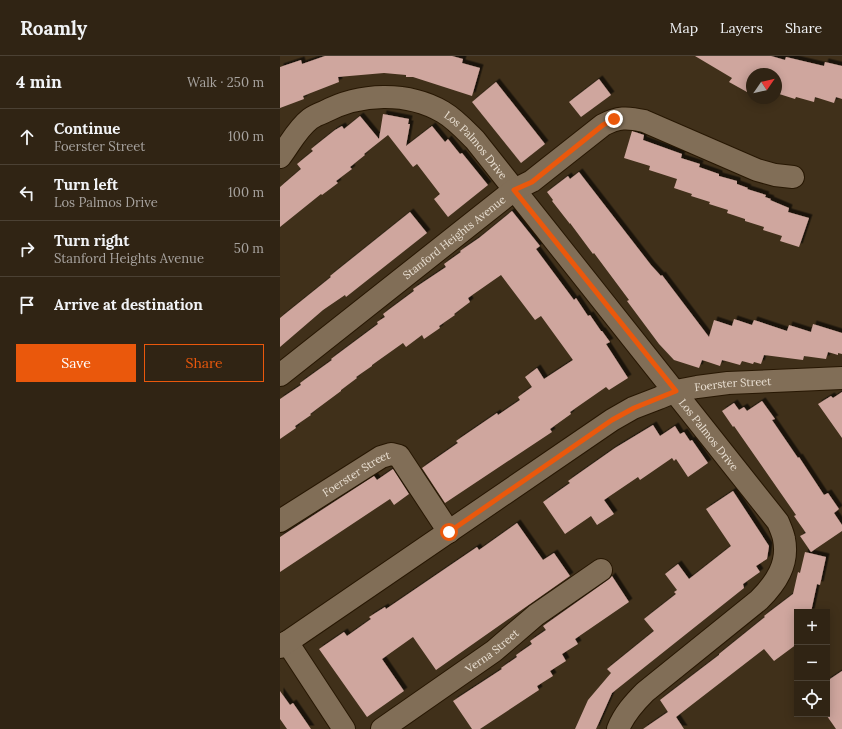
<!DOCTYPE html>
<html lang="en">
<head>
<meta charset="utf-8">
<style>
  body { margin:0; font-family:Lora,serif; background:#382c1d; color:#f1f3f6 }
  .controls { position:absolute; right:12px; bottom:12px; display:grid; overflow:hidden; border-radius:0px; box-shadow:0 2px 10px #0003 }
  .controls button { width:36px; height:36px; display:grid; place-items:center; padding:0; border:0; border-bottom:1px solid #4b4134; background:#302414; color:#f1f3f6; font:20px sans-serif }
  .compass { position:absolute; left:466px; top:12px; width:36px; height:36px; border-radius:50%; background:#302414; box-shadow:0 2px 10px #0003; rotate:56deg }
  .stop { position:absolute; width:12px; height:12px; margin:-9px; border:3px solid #ea580c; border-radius:50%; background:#fff }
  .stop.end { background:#ea580c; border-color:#fff; box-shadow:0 1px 4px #0008 }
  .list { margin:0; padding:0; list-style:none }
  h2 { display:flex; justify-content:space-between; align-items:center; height:52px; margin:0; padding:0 16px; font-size:17px }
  h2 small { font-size:13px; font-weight:400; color:#a8a4a0 }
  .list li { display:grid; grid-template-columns:26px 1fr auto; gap:12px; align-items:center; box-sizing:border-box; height:56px; padding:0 16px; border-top:1px solid #4b4134 }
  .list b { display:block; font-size:15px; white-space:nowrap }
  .list p { margin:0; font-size:13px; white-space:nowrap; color:#a8a4a0 }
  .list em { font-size:13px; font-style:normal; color:#a8a4a0 }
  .actions { display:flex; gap:8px; padding:12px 16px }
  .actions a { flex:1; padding:9px 0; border:1px solid #ea580c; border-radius:0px; text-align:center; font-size:14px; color:#ea580c }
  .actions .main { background:#ea580c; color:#fff }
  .icon { flex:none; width:22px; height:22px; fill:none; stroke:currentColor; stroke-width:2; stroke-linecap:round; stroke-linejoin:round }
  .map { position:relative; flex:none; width:562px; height:673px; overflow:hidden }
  header { display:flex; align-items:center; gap:24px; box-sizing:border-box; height:56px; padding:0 20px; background:#302414; border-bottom:1px solid #4b4134 }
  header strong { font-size:19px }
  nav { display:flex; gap:22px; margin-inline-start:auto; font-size:14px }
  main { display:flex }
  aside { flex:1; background:#302414 }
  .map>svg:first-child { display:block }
  .building { fill:#cfa69e; filter:url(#shadow) }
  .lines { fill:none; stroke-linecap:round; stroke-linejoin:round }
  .minor-casing { stroke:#271703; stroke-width:24 }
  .minor { stroke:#816e57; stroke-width:22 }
  .route { stroke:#ea580c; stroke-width:5 }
  .labels { text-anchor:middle; stroke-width:4; stroke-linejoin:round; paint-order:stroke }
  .street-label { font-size:11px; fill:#e9dfd2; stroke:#40301a }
</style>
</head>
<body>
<header>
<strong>Roamly</strong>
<nav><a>Map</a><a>Layers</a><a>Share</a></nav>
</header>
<main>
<aside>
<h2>4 min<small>Walk · 250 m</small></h2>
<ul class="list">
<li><svg class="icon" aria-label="ahead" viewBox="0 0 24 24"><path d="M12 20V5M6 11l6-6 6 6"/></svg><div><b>Continue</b><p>Foerster Street</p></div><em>100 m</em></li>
<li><svg class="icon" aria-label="left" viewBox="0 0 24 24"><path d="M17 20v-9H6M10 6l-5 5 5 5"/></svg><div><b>Turn left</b><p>Los Palmos Drive</p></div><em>100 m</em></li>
<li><svg class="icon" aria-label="right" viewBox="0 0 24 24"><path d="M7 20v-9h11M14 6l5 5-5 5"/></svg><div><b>Turn right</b><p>Stanford Heights Avenue</p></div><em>50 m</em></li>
<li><svg class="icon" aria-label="arrive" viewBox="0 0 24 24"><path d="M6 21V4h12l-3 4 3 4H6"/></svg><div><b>Arrive at destination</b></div></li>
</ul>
<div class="actions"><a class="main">Save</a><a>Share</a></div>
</aside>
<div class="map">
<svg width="562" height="673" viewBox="0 0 562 673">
  <defs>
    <filter id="shadow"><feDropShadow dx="3.5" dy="-3.5" stdDeviation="0" flood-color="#0009"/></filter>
  </defs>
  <rect width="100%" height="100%" fill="#40301a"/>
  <g class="building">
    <polygon points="45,0 172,0 183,3 182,7 200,12 192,40 133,21 126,21 126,19 104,17 58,21 59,26 23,40 24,43 0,52 0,11 21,4 22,8"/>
    <polygon points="415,0 491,0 505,4 506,1 544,10 545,6 562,10 562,43 556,41 554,47 535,41 534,46 516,41 515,43 496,37 496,18 472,18 472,28 467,36 449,26 452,22"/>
    <polygon points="319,23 331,39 301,61 289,46"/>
    <polygon points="216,26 265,88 241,107 192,46"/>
    <polygon points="103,58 129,63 128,68 130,68 126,90 152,70 165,86 168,83 180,98 182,97 208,129 168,161 154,143 160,138 137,108 133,111 108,79 84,98 85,99 70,111 72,113 56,125 58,127 42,139 41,138 0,171 0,131 21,113 17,108 33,95 31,93 55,74 62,70 64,73 80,60 99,83"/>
    <polygon points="352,75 364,79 363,84 402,98 401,102 420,108 419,111 439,118 439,120 457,125 457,128 468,132 467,133 486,139 485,141 491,143 490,144 509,152 508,156 529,162 519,191 500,185 502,180 483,174 484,171 465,165 465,163 447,157 448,154 429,148 430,146 411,140 412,138 394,132 397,123 369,114 370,110 344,102"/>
    <polygon points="299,116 371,209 381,220 382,219 429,281 434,264 452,270 454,263 472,269 474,264 507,275 509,269 531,276 533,268 562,277 562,298 558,297 558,299 548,296 546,303 524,300 523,304 484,299 481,308 474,306 473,308 462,305 460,309 442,304 440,310 422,304 419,312 394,304 379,288 347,245 349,244 314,197 313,198 290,167 290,168 272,145 273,144 267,136 288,120 290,123"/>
    <polygon points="232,155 260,190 256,193 294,244 296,242 308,260 310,259 321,275 322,275 330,286 326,288 348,322 329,334 326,331 290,356 291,358 270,373 272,376 165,447 142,412 178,387 176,385 217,357 218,359 240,344 238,341 252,331 245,321 257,312 264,323 293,304 261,260 255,264 221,219 188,242 190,246 174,258 175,259 159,270 160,272 144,283 142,279 126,291 123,287 92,309 92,310 76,321 77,322 61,334 61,335 30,358 31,359 15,370 16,372 0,383 0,343 21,329 20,327 52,304 51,303 98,268 97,266 105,261 103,258 134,235 133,233 166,211 164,208 181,196 180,195 199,182"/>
    <polygon points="130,156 147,177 66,241 65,239 43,254 0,291 0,262 51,221 50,220"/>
    <polygon points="562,336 562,382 538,348 551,340 553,342"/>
    <polygon points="482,345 495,363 492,364 518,402 519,401 544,439 548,437 559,453 554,457 562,469 562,475 531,496 520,480 526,477 514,460 516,459 454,370 453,371 442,355 454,347 459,354 464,351 467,355"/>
    <polygon points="373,369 380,380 395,370 400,378 404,376 410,385 412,384 428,407 408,421 396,403 394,405 392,402 360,424 358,421 324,444 334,458 317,469 311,460 285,478 263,446 290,427 288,425 335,392"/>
    <polygon points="113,413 129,438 114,449 110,443 0,516 0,481 94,420 97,424"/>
    <polygon points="453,435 489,490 487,503 476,510 480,516 463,528 464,532 332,637 316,673 295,673 308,644 331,617 327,613 374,575 364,563 396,538 394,536 397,534 385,518 398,508 409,523 451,490 426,453"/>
    <polygon points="237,467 263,504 274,497 290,520 156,614 133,581 102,603 124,635 87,661 39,593 64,576 67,580 91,563 89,561 105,551 106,553 197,491 199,494"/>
    <polygon points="525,496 546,501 540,529 537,528 531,556 517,556 517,588 494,605 484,593 396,661 404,673 363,673 388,656 380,644 439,599 439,598 485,561 484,560 513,538 518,516 520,517"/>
    <polygon points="332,520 349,546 295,583 298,588 282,598 286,605 270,615 273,620 257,630 259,634 200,673 192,673 173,645 222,613 221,612 237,601 236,599 252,588 250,585 266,574 263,570 328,524"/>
    <polygon points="562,615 562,673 556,673 547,660 547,625"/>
    <polygon points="0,635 10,649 13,647 31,673 7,673 0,663"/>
  </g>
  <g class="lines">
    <defs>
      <g id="minor">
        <path id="s1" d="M0,101C10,88 17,73 30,63C34,60 39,58 44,56C80,37 127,35 163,56C175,63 185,74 195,84L498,466C500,471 503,477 504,483C509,508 496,527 479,544L365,636C354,647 344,658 338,673"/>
        <path id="s2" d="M0,319L234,134L252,125L323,69C338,61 347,61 364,65L477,114L495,119L513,121"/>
        <path id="s3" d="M0,465L101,401L111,398L119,400L169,476"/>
        <polyline points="7,586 64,673"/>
        <path id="s4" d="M0,591L332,364L353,352L379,342L396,335L417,331L448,327L562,322"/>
        <path id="s5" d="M102,673L214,595L256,559L321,514"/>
      </g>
    </defs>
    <use href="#minor" class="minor-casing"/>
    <use href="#minor" class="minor"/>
  </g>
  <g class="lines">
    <polyline class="route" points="169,476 332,364 354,352 396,335 234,134 252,126 323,69 334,63"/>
  </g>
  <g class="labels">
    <g class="street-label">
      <text dy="4" stroke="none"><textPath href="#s1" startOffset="235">Los Palmos Drive</textPath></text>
      <text dy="4" stroke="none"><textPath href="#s2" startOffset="222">Stanford Heights Avenue</textPath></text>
      <text dy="4" stroke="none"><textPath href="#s4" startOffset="530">Foerster Street</textPath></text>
      <text dy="4" stroke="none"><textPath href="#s1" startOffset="607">Los Palmos Drive</textPath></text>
      <text dy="4" stroke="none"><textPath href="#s3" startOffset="90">Foerster Street</textPath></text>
      <text dy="4" stroke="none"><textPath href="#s5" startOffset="135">Verna Street</textPath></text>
    </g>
  </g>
</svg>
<div class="controls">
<button>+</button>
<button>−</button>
<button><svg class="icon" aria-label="locate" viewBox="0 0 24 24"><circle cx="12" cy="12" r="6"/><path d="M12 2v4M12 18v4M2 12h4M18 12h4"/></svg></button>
</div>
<svg class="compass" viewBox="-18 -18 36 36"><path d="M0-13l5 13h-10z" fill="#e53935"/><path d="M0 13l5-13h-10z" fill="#a8a4a0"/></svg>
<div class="stop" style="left:169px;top:476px"></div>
<div class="stop end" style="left:334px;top:63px"></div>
</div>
</main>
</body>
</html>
